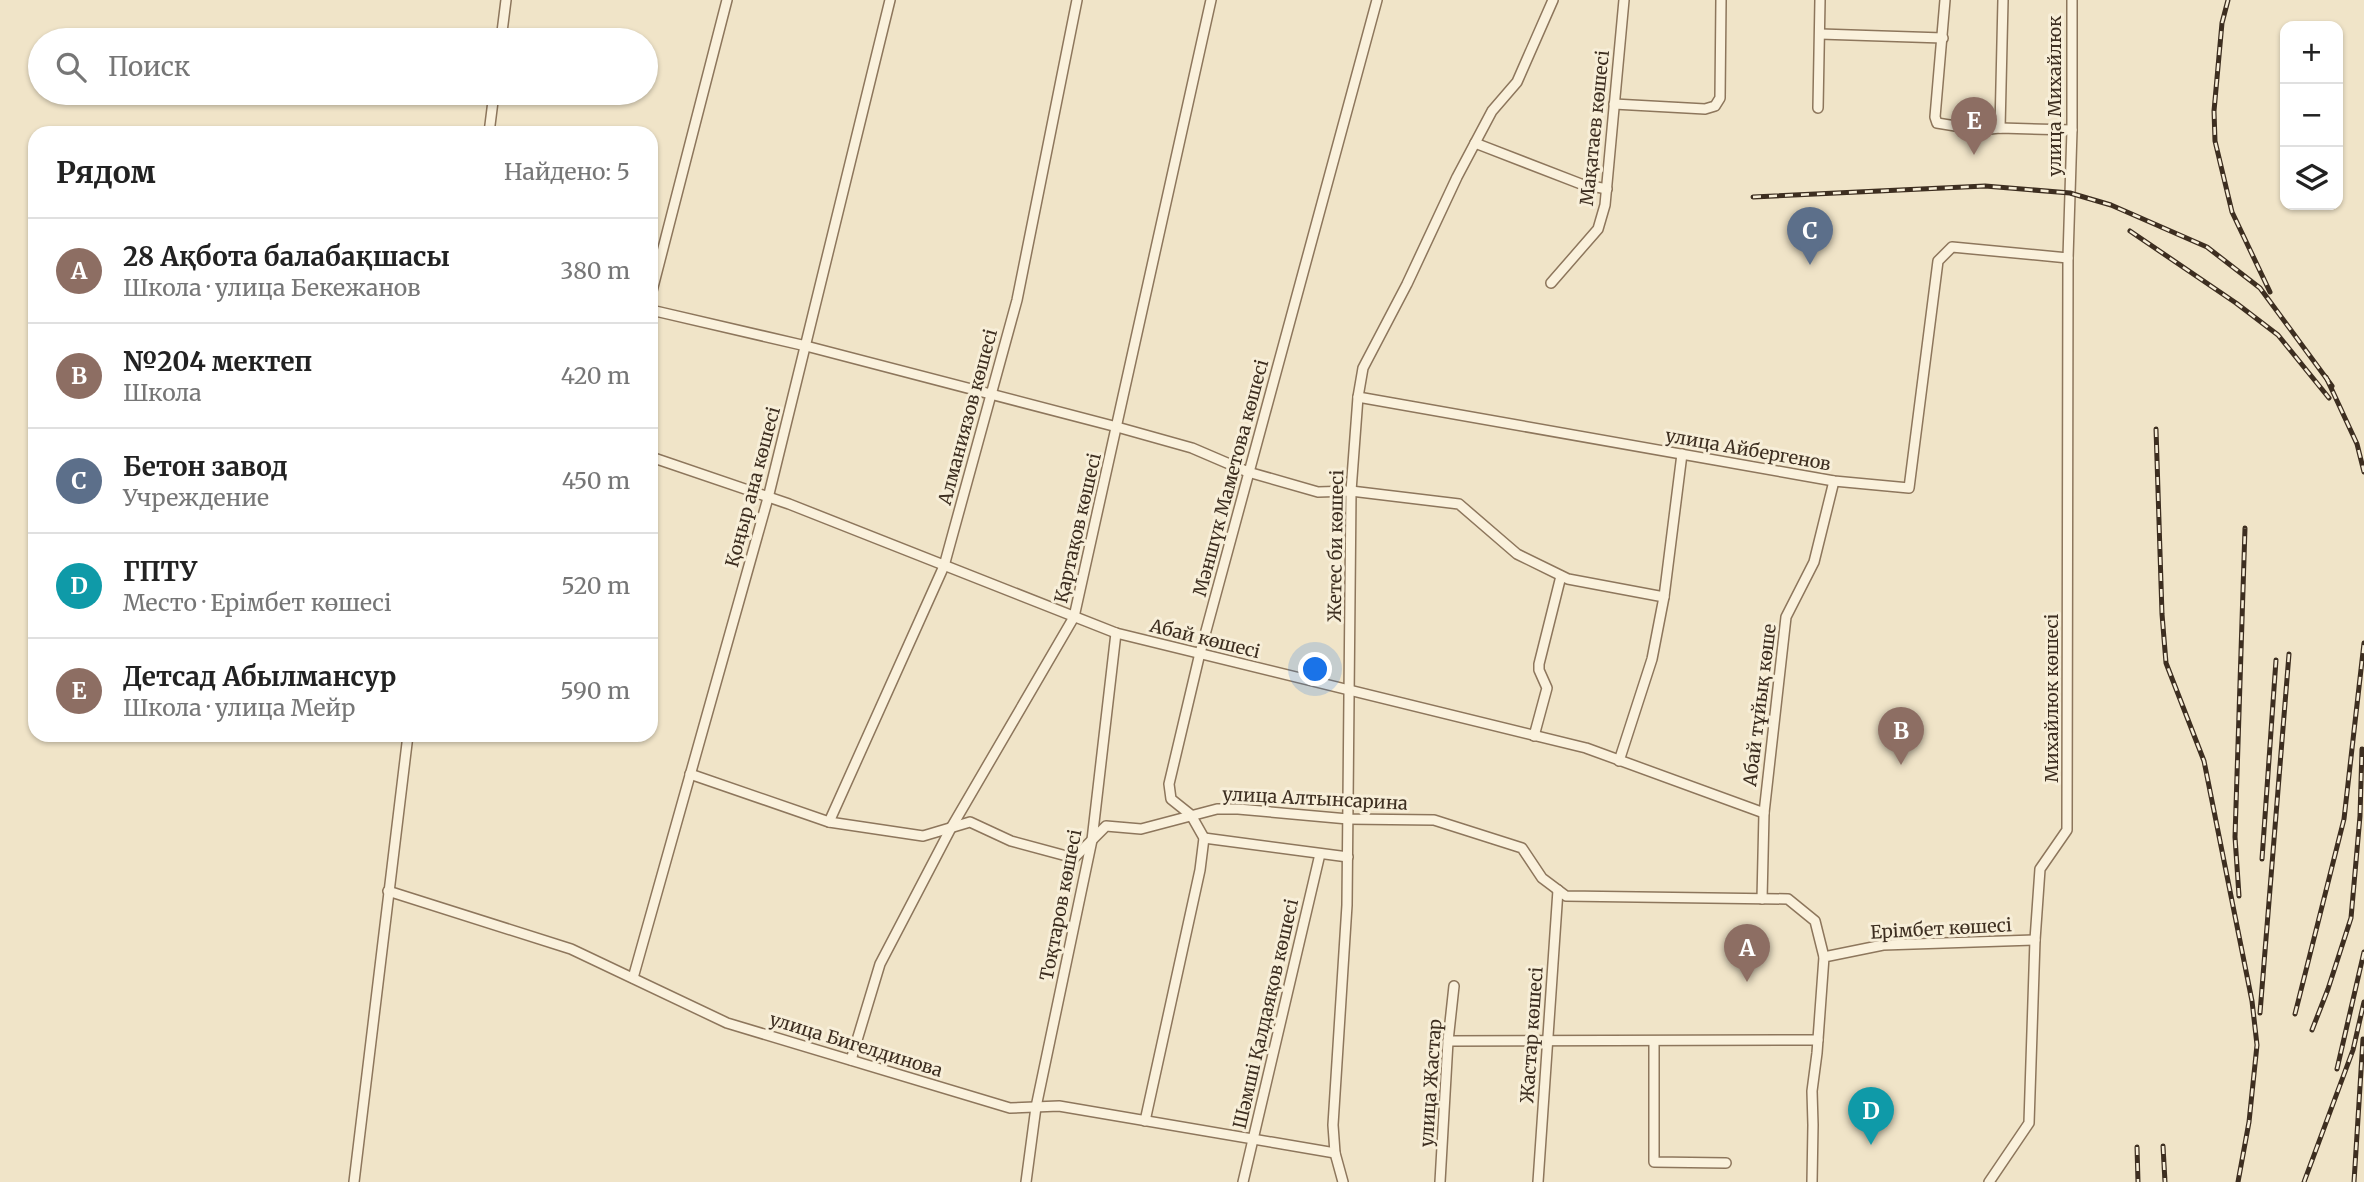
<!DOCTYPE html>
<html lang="ru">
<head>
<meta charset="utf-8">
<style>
  body { margin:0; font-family:Merriweather,serif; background:#f2f2f2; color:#222 }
  .controls { position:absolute; right:21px; top:21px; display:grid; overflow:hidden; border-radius:14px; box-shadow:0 2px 5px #0004 }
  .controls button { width:63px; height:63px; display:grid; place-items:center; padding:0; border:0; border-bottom:2px solid #e0e0e0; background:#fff; color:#222; font:35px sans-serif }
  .you { position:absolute; left:1316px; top:670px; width:24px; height:24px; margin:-18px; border:5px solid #fff; border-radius:50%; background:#1a73e8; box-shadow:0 0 0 10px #1a73e833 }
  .badge { display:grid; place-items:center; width:46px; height:46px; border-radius:50%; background:#db2777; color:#fff; font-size:23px; font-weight:700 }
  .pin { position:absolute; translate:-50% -58px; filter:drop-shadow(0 2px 4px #0008) }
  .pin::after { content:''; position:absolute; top:37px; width:24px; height:21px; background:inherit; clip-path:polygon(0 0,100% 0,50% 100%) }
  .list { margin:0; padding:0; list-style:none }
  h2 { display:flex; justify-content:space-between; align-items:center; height:91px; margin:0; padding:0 28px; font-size:30px }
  h2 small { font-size:23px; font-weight:400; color:#767676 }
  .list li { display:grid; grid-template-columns:46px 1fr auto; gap:21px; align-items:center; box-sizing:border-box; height:105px; padding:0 28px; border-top:2px solid #e0e0e0 }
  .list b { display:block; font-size:26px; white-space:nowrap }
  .list p { margin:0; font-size:23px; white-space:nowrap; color:#767676 }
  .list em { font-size:23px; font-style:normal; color:#767676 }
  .icon { flex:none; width:38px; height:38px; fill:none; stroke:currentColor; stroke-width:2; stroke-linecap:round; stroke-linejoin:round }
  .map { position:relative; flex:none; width:2364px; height:1182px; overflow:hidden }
  .search { position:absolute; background:#fff; box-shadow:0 2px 5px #0004; left:28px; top:28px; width:630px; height:77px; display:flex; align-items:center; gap:18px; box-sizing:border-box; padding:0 24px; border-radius:38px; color:#767676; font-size:26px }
  .panel { position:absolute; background:#fff; box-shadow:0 2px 5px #0004; left:28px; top:126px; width:630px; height:616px; border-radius:21px }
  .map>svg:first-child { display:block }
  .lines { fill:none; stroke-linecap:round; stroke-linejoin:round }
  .minor-casing { stroke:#8d765c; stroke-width:12 }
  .minor { stroke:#faf1dc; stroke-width:9 }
  .rail-casing { stroke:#3d2e20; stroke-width:5 }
  .rail { stroke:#f7eed8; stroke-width:2.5; stroke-dasharray:8; stroke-linecap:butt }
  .labels { text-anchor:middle; stroke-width:6; stroke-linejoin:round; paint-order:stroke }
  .street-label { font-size:18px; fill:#3d2e20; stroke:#f7eed8 }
</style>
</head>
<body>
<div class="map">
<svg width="2364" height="1182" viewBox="0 0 2364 1182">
  <rect width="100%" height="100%" fill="#f0e4c8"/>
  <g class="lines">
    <defs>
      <g id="minor">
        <polyline points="1945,0 1935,117 1937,123 1980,130 2000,128 2072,130"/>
        <polyline points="1820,34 1943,38"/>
        <polyline points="501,40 506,0"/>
        <polyline points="1614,104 1705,109 1715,106 1720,98 1721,0"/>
        <polyline points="1818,108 1820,0"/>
        <polyline points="2000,128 2003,0"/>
        <polyline points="489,133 494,93"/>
        <polyline points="1475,143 1581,184 1607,189"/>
        <polyline points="1551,283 1598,229 1605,205 1624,0"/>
        <polyline points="651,295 727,0"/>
        <polyline points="651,310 806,346 1117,427 1192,448 1248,472 1318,492 1351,491 1459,504 1517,554 1568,579 1664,597"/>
        <polyline points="1358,397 1834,481 1909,488 1938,261 1952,247 2068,258"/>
        <polyline points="651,457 789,504 1116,633 1586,748 1764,813"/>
        <polyline points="1534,736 1547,688 1539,670 1539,664 1561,576"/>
        <polyline points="1619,761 1652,659 1664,597 1682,454"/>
        <polyline points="690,774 829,822 923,836 970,822 1011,841 1074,858 1106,826 1141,829 1217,809 1238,809 1348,819 1434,820 1522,848 1542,878 1566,896 1788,899 1815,921 1824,957"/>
        <polyline points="829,822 944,566 1017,300 1077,0"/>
        <polyline points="1204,838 1348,857"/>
        <polyline points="388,891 571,949 727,1023 1010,1108 1059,1106 1335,1153"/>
        <polyline points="1762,899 1764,813 1786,617 1814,562 1834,481"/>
        <polyline points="633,978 768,498 890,0"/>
        <polyline points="1448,1041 1818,1040"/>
        <polyline points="1654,1041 1654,1162 1726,1163"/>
        <polyline points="851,1060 880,964 951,828 1074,617 1211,0"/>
        <polyline points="1145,1121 1200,870 1204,838 1191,815 1171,799 1169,784 1200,653 1377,0"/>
        <polyline points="354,1182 408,735"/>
        <polyline points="1026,1182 1036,1107 1092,840 1116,633"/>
        <polyline points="1243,1182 1320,854"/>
        <polyline points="1343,1182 1335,1153 1333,1125 1347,905 1351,491 1358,397 1363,368 1407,284 1457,177 1492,111 1517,82 1553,0"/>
        <polyline points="1440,1182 1448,1041 1454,986"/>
        <polyline points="1538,1182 1558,890"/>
        <polyline points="1812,1182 1813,1125 1812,1091 1817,1053 1824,957 1883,945 2035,940"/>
        <polyline points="1989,1182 2029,1123 2035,940 2040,869 2067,830 2068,258 2072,130 2072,0"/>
      </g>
    </defs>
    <use href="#minor" class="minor-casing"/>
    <use href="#minor" class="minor"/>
    <defs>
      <g id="rail">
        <polyline points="2228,0 2222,23 2214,111 2215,141 2232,212 2270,292"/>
        <polyline points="1753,197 1985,186 2070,193 2111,205 2207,247 2260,288 2332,386"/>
        <polyline points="2130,231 2236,303 2278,335 2329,398"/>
        <polyline points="2326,377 2357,444 2364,472"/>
        <polyline points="2156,429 2162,614 2166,663 2204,761 2252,1001 2257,1045 2249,1122 2238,1182"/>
        <polyline points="2262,859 2276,660"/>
        <polyline points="2239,896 2235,837 2245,528"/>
        <polyline points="2260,1013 2289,654"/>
        <polyline points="2295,1014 2344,819 2364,643"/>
        <polyline points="2312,1030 2328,989 2351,918 2360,816 2362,749"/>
        <polyline points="2337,1069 2364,952"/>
        <polyline points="2163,1146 2165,1182"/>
        <polyline points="2137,1147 2138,1182"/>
        <polyline points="2304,1182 2353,1050 2364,1002"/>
        <polyline points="2354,1182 2363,1039"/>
      </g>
    </defs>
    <use href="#rail" class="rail-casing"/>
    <use href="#rail" class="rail"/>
  </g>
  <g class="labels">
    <g class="street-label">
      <text transform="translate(2055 96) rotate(-90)" y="6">улица Михайлюк</text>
      <text transform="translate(1595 128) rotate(-84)" y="6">Мақатаев көшесі</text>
      <text transform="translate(968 417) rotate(-75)" y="6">Алманиязов көшесі</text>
      <text transform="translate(1748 450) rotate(10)" y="6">улица Айбергенов</text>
      <text transform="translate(1231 478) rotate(-75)" y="6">Мәншүк Маметова көшесі</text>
      <text transform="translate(753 487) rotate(-75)" y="6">Қоңыр ана көшесі</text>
      <text transform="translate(1078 528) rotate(-77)" y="6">Қартақов көшесі</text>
      <text transform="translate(1336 546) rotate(-89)" y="6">Жетес би көшесі</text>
      <text transform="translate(1205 639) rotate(14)" y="6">Абай көшесі</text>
      <text transform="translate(2052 698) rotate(-90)" y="6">Михайлюк көшесі</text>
      <text transform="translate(1760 705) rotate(-83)" y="6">Абай тұйық көше</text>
      <text transform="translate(1315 799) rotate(3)" y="6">улица Алтынсарина</text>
      <text transform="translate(1061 905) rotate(-79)" y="6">Тоқтаров көшесі</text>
      <text transform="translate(1941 929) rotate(-3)" y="6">Ерімбет көшесі</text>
      <text transform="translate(1266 1014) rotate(-77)" y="6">Шәмші Қалдаяқов көшесі</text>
      <text transform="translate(1532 1035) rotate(-86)" y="6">Жастар көшесі</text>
      <text transform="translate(856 1045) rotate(17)" y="6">улица Бигелдинова</text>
      <text transform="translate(1431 1083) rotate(-86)" y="6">улица Жастар</text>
    </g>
  </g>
</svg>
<div class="controls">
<button>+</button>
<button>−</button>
<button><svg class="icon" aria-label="layers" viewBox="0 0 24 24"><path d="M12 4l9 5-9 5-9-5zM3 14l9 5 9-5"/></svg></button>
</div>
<div class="you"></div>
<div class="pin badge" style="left:1747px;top:982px;background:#8d6e63">A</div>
<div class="pin badge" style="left:1901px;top:765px;background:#8d6e63">B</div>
<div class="pin badge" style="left:1810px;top:265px;background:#5c6f8a">C</div>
<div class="pin badge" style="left:1871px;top:1145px;background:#0f9aa8">D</div>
<div class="pin badge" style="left:1974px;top:155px;background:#8d6e63">E</div>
<div class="search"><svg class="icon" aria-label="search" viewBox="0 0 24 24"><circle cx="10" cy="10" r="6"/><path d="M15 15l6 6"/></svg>Поиск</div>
<section class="panel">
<h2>Рядом<small>Найдено: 5</small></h2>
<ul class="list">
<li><span class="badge" style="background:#8d6e63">A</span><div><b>28 Ақбота балабақшасы</b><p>Школа · улица Бекежанов</p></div><em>380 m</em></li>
<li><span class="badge" style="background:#8d6e63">B</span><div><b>№204 мектеп</b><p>Школа</p></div><em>420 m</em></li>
<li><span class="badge" style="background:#5c6f8a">C</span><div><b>Бетон завод</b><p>Учреждение</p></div><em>450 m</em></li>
<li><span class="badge" style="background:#0f9aa8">D</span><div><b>ГПТУ</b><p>Место · Ерімбет көшесі</p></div><em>520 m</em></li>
<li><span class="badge" style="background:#8d6e63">E</span><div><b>Детсад Абылмансур</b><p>Школа · улица Мейр</p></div><em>590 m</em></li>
</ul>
</section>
</div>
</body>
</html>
